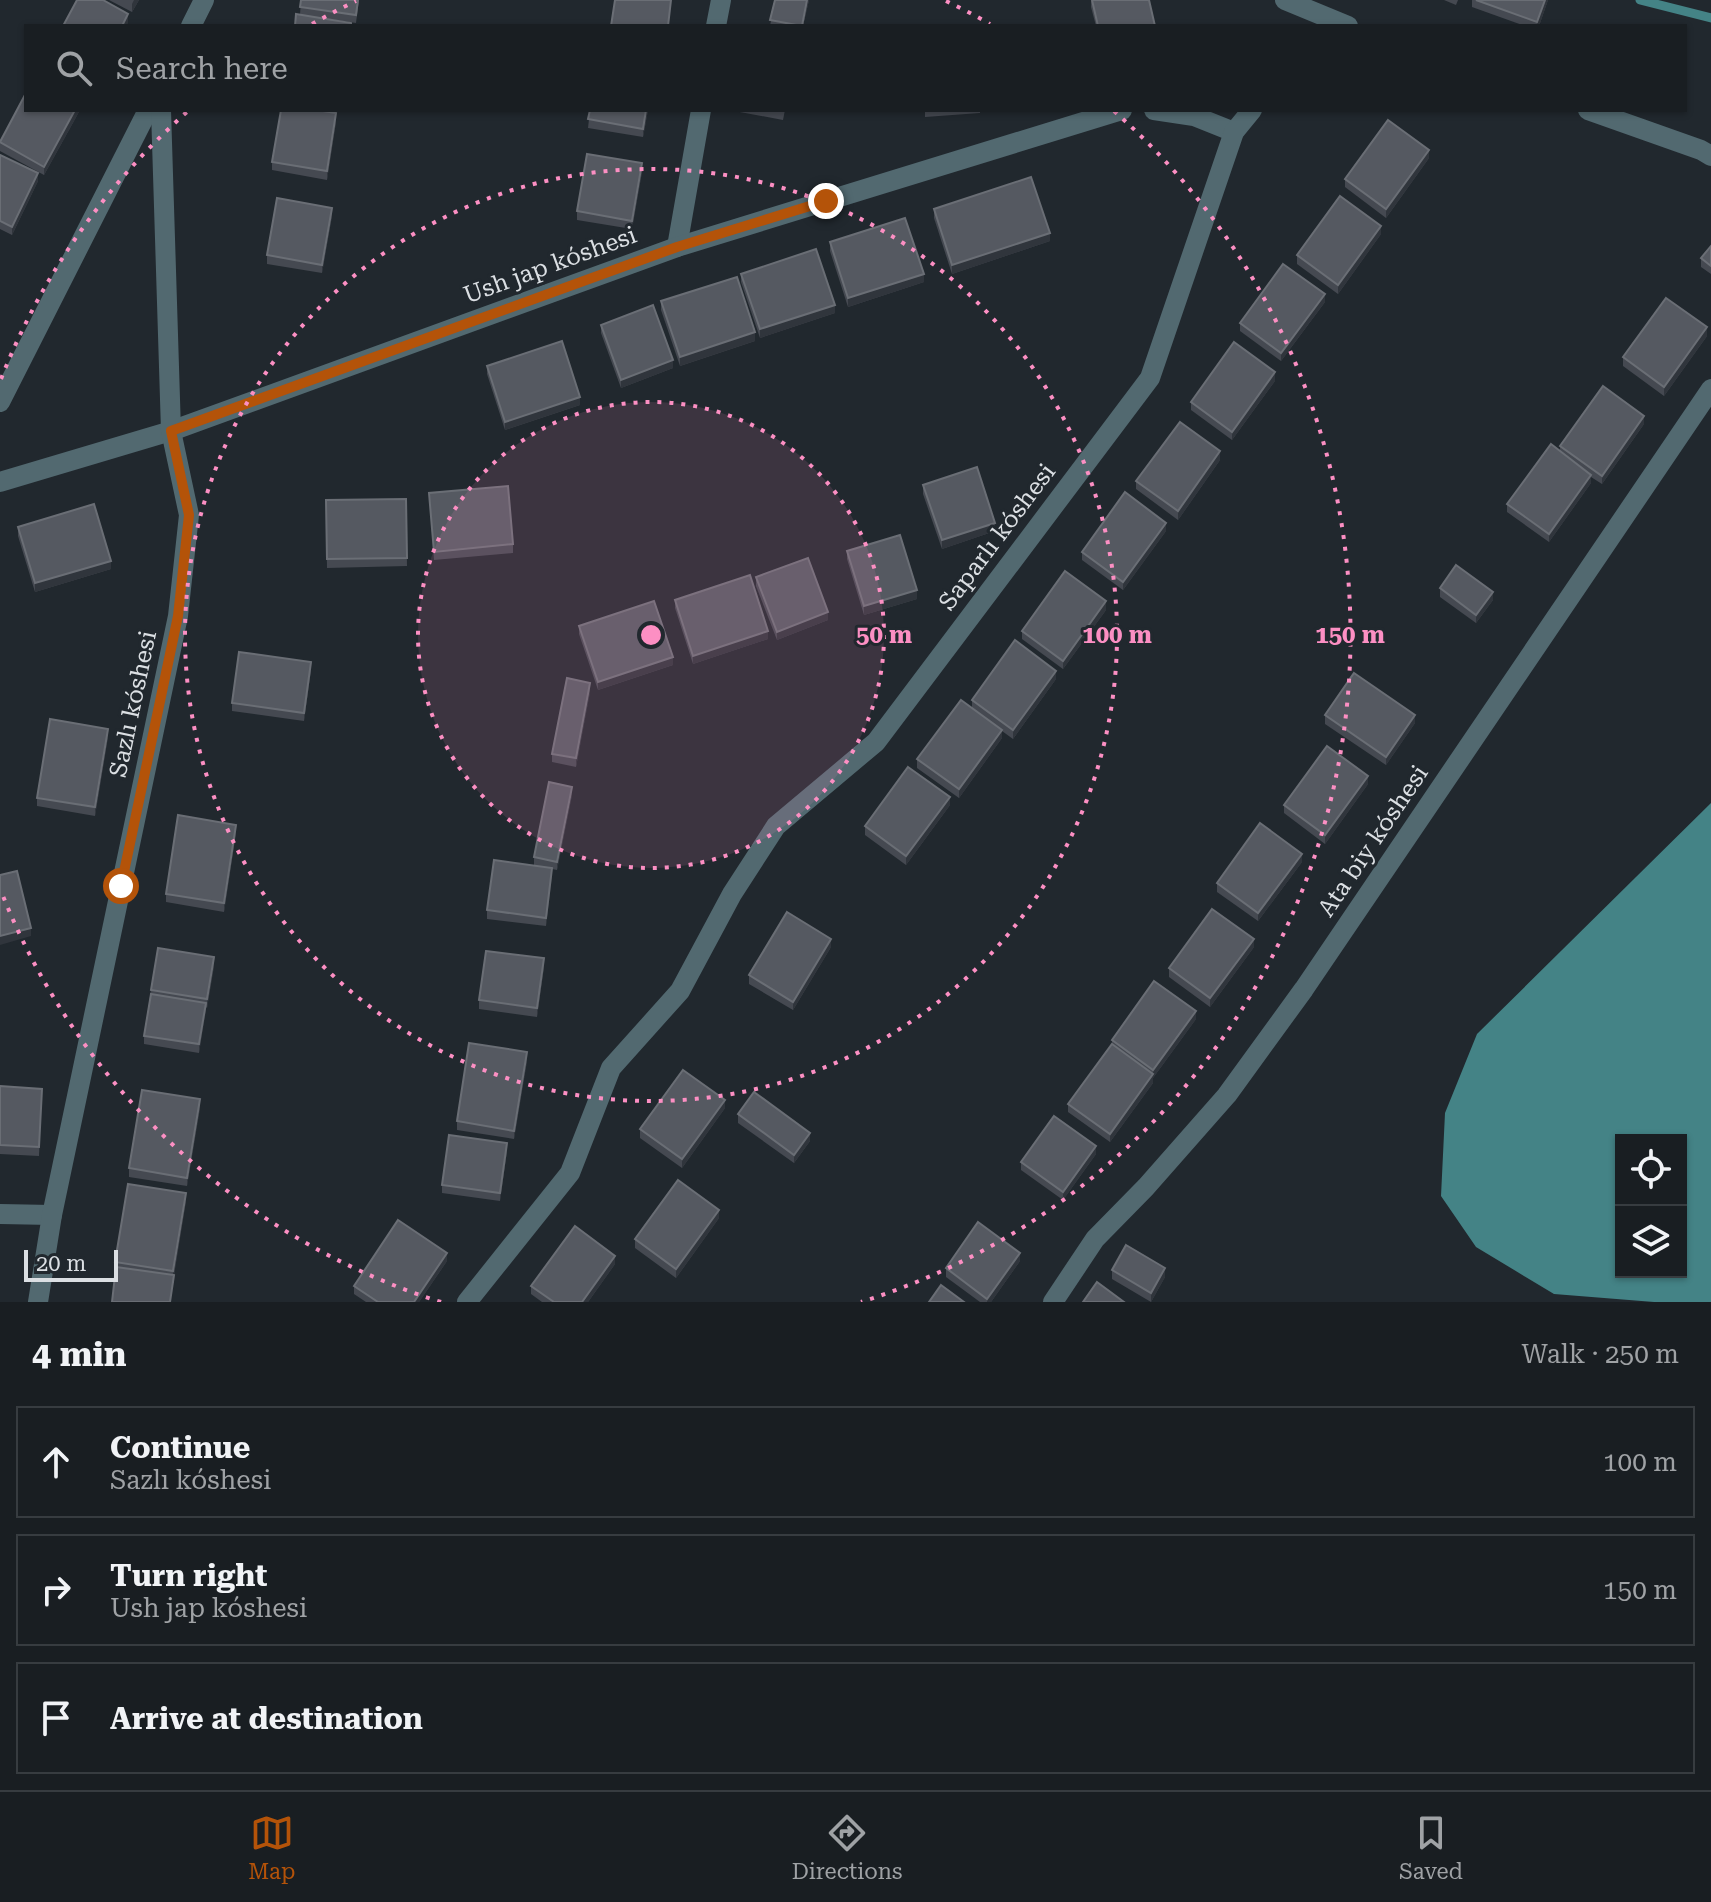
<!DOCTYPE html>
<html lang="en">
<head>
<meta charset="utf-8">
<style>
  body { margin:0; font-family:"Roboto Serif",serif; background:#262b2f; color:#f1f3f6 }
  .controls { position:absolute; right:24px; bottom:24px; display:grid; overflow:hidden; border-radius:0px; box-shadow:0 2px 6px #0004 }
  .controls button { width:72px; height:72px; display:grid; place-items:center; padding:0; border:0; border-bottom:2px solid #373c40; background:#191e22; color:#f1f3f6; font:40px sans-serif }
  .scale { position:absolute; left:24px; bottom:20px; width:94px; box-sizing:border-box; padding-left:8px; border:4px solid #dbdfe3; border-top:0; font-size:22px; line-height:28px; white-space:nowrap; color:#dbdfe3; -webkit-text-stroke:6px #21282e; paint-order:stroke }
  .stop { position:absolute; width:24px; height:24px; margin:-18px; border:6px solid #b45309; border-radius:50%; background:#fff }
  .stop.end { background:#b45309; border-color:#fff; box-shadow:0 2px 8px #0008 }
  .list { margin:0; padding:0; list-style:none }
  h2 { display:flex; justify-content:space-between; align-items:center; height:104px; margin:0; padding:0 32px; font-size:34px }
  h2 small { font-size:26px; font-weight:400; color:#9fa2a5 }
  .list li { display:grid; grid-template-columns:52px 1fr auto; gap:24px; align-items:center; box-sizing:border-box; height:112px; margin:0 16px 16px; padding:0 16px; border:2px solid #373c40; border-radius:0px }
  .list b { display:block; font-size:30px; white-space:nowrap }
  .list p { margin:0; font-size:26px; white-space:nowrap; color:#9fa2a5 }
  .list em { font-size:26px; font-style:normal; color:#9fa2a5 }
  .icon { flex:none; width:44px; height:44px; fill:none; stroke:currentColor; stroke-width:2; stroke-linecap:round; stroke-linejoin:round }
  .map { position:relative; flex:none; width:1711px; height:1302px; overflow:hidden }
  .search { position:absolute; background:#191e22; box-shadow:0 2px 6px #0004; left:24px; right:24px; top:24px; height:88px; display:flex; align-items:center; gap:20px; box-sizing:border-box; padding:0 28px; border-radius:0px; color:#9fa2a5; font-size:30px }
  .sheet { height:488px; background:#191e22 }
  nav { display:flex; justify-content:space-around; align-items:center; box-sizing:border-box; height:112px; border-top:2px solid #373c40; background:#191e22; font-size:22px; color:#9fa2a5 }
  nav a { display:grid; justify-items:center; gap:4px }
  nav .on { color:#b45309 }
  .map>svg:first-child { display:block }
  .water { fill:#448386; fill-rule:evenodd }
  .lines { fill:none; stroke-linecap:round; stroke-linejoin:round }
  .stream { stroke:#448386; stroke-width:9 }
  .street { stroke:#526970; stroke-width:20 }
  .wall { fill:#454951 }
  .shaded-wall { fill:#30353c }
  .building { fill:#555961; stroke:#6a6e75; stroke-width:2 }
  .route { stroke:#b45309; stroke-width:10 }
  .ring { fill:none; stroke:#fc8fc3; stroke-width:4; stroke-dasharray:4 8 }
  .labels { text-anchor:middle; stroke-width:6; stroke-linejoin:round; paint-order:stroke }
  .street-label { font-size:24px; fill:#dbdfe3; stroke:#21282e }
  .centre { fill:#fc8fc3; stroke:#21282e; stroke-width:4 }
  .ring-label { font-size:24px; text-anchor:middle; font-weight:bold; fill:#fc8fc3; stroke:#21282e; stroke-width:6; stroke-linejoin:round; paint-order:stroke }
</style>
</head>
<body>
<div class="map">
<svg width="1711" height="1302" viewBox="0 0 1711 1302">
  <rect width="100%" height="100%" fill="#21282e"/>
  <path class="water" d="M1711,803V1302H1654L1554,1294L1476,1247L1441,1196L1445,1113L1477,1034ZM1621,1140H1681V1272H1621Z"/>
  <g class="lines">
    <polyline class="stream" points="1640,0 1711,18"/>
    <g class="street">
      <polyline points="1285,0 1348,26"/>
      <polyline points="191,26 204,0"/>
      <polyline points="716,26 721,0"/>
      <polyline points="1154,110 1194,116 1234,132"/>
      <polyline points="1588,110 1701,150 1711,156"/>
      <polyline points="677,247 701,110"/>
      <polyline points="0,402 148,110"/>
      <polyline points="0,482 171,431 677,247 1122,110"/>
      <polyline points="0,1214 52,1215"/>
      <polyline points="38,1302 52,1215 178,616 189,515 171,431 161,110"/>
      <polyline points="467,1302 570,1173 611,1068 680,991 732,894 776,826 876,742 1150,378 1234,132 1252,110"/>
      <polyline points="1053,1302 1095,1239 1146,1187 1227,1095 1304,989 1711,389"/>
    </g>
  </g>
  <g class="wall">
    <polygon points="109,0 139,0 132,12"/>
    <polygon points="301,0 359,0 356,23 300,15"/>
    <polygon points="775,0 809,0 803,26 770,26"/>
    <polygon points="1091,0 1155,26 1096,26 1091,7"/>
    <polygon points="1444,0 1458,0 1456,5"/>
    <polygon points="1472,0 1548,0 1539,26 1525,26 1472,7"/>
    <polygon points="26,110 80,110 44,175 0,151 0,140"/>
    <polygon points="590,110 648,110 643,137 588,128"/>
    <polygon points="729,110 785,110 783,120"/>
    <polygon points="925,110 980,110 980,113 925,117"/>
    <polygon points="336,122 327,180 272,170 272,162"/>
    <polygon points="0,155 38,181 12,235 0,229"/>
    <polygon points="1429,158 1386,218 1345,187 1345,179"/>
    <polygon points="642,172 632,229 577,220 577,211"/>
    <polygon points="934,209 1050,241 952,274 934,218"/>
    <polygon points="332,216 322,273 267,264 267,255"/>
    <polygon points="1381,234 1338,294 1297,264 1297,255"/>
    <polygon points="830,242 924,282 848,307 830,251"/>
    <polygon points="1711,246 1711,274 1701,267 1701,258"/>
    <polygon points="741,274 835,313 760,338 741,282"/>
    <polygon points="661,301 755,341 680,366 661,310"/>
    <polygon points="1325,302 1281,361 1240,331 1240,323"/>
    <polygon points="601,325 673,368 621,388 601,333"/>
    <polygon points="1707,336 1664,396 1623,366 1623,357"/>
    <polygon points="487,366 580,405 505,430 487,374"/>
    <polygon points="1275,381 1232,440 1191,410 1191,402"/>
    <polygon points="1644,424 1602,484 1591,477 1591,483 1549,542 1507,512 1507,504 1560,452 1560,446"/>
    <polygon points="1220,460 1178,520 1136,489 1136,481"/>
    <polygon points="923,485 995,531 942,549 923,494"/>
    <polygon points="429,493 513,544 513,553 434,560"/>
    <polygon points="406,499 407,566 327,568 326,500"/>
    <polygon points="18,527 111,569 35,592 18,536"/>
    <polygon points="1166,531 1123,590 1082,560 1082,552"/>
    <polygon points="847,551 917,599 864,615 847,559"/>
    <polygon points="756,577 828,620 777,640 756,586"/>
    <polygon points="1440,588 1493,600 1476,623 1440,597"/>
    <polygon points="675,600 768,639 693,664 675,608"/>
    <polygon points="1106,610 1063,669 1022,639 1022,631"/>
    <polygon points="579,626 673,665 598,690 579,634"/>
    <polygon points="311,670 304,721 232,711 232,703"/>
    <polygon points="1056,679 1013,739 1002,731 1002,738 959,798 917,768 917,759 972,708 972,700"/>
    <polygon points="590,692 576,767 552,762 552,754"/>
    <polygon points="1325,715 1415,723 1386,765 1325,724"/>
    <polygon points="108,737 95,816 37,806 37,798"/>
    <polygon points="1368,784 1325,844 1284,813 1284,805"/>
    <polygon points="572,795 557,870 552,869 546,926 487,919 487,910 534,865 534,857"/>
    <polygon points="950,805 906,865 865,835 865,826"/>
    <polygon points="236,833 224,912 166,902 166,894"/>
    <polygon points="1302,862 1258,921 1217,892 1217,883"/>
    <polygon points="831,947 793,1010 749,984 749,975"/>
    <polygon points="1254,947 1210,1007 1169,977 1169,968"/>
    <polygon points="214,966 207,1008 206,1007 199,1053 144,1044 144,1036 151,990"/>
    <polygon points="544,967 537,1017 479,1009 479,1000"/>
    <polygon points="1196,1019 1153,1078 1153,1083 1110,1142 1068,1112 1068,1104 1112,1044 1112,1040"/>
    <polygon points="527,1061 514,1139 457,1130 457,1121"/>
    <polygon points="0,1086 42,1089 39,1156 0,1154"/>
    <polygon points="200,1108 187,1186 129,1177 129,1168"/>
    <polygon points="725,1108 682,1168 640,1138 640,1129"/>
    <polygon points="738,1114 810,1141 794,1163 738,1123"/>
    <polygon points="507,1151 500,1201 442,1193 442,1185"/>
    <polygon points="1096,1154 1063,1200 1021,1170 1021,1162"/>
    <polygon points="186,1201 174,1275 174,1283 115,1270 115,1262"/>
    <polygon points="719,1218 676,1278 635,1248 635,1239"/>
    <polygon points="447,1261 419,1302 366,1302 354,1294 354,1286"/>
    <polygon points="1020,1261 991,1302 980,1302 946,1277 946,1268"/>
    <polygon points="615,1264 588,1302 542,1302 531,1294 531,1286"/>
    <polygon points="1112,1270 1165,1277 1151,1302 1112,1279"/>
  </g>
  <g class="shaded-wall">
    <polygon points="134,0 139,0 132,12 132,4"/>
    <polygon points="807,0 809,0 803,26 802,26"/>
    <polygon points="1545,0 1548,0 1539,26 1537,26 1537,22"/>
    <polygon points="128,14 128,23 127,26 122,26"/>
    <polygon points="75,110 80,110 44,175 44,167"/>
    <polygon points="646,110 648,110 643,137 643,129"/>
    <polygon points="336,113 336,122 327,180 327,171"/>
    <polygon points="1429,150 1429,158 1386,218 1386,209"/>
    <polygon points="642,163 642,172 632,229 632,221"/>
    <polygon points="38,173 38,181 12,235 12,227"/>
    <polygon points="332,208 332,216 322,273 322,265"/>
    <polygon points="1381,226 1381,234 1338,294 1338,285"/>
    <polygon points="1050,233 1050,241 952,274 952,265"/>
    <polygon points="924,274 924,282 848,307 848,298"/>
    <polygon points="1325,294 1325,302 1281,361 1281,353"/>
    <polygon points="835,305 835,313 760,338 760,329"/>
    <polygon points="1707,327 1707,336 1664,396 1664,387"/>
    <polygon points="755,332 755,341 680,366 680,357"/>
    <polygon points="673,360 673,368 621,388 621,380"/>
    <polygon points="1275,372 1275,381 1232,440 1232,432"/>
    <polygon points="580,397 580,405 505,430 505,422"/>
    <polygon points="1644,416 1644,424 1602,484 1602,476"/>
    <polygon points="1220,451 1220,460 1178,520 1178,511"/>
    <polygon points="1591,475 1591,483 1549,542 1549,534"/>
    <polygon points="995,523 995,531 942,549 942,540"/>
    <polygon points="1166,523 1166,531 1123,590 1123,582"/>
    <polygon points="111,561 111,569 35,592 35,583"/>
    <polygon points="917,590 917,599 864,615 864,606"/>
    <polygon points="1493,592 1493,600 1476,623 1476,615"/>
    <polygon points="1106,601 1106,610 1063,669 1063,661"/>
    <polygon points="828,612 828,620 777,640 777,632"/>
    <polygon points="768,631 768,639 693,664 693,656"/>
    <polygon points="673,657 673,665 598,690 598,682"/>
    <polygon points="311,662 311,670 304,721 304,713"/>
    <polygon points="1056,671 1056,679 1013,739 1013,730"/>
    <polygon points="590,683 590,692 576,767 576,758"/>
    <polygon points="1415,715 1415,723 1386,765 1386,757"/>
    <polygon points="108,729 108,737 95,816 95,807"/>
    <polygon points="1002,730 1002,738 959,798 959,789"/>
    <polygon points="1368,776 1368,784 1325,844 1325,835"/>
    <polygon points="572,787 572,795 557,870 557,862"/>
    <polygon points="950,797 950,805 906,865 906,856"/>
    <polygon points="236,825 236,833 224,912 224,903"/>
    <polygon points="1302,854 1302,862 1258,921 1258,913"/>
    <polygon points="552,868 552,877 546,926 546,918"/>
    <polygon points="31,928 31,936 0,945 0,936"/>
    <polygon points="831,939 831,947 793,1010 793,1002"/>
    <polygon points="1254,939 1254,947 1210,1007 1210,998"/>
    <polygon points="214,957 214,966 207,1008 207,999"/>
    <polygon points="544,958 544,967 537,1017 537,1008"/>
    <polygon points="206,1003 206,1011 199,1053 199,1044"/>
    <polygon points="1196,1011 1196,1019 1153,1078 1153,1083 1110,1142 1110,1134 1153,1074 1153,1070"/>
    <polygon points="527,1052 527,1061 514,1139 514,1131"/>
    <polygon points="200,1099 200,1108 187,1186 187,1178"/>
    <polygon points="725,1100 725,1108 682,1168 682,1159"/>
    <polygon points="810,1133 810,1141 794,1163 794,1155"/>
    <polygon points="507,1143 507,1151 500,1201 500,1193"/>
    <polygon points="1096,1146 1096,1154 1063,1200 1063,1192"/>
    <polygon points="186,1193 186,1201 173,1280 173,1271"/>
    <polygon points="719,1210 719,1218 676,1278 676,1269"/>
    <polygon points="447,1253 447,1261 419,1302 414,1302"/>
    <polygon points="1020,1253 1020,1261 991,1302 987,1302 987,1299"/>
    <polygon points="615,1256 615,1264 588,1302 582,1302"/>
    <polygon points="1165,1268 1165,1277 1151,1302 1151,1293"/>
  </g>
  <g class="building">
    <polygon points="77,0 103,0 128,14 122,26 63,26"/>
    <polygon points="301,0 358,0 356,15 300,7"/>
    <polygon points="615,0 671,0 668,26 611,26"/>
    <polygon points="775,0 807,0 802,26 770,20"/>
    <polygon points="1092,0 1149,0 1155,26 1098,26"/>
    <polygon points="1476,0 1545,0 1537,22"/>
    <polygon points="296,14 351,23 351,26 295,26"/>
    <polygon points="26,93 26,110 75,110 44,167 0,142"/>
    <polygon points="281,110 316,110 336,113 327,171 272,162"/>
    <polygon points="590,110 646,110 643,129 588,119"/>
    <polygon points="1388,120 1429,150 1386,209 1345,179"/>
    <polygon points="587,154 642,163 632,221 577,211"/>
    <polygon points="0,155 38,173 12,227 0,221"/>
    <polygon points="1031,177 1050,233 952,265 934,209"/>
    <polygon points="1340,196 1381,226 1338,285 1297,255"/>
    <polygon points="277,198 332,208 322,265 267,255"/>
    <polygon points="905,218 924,274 848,298 830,242"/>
    <polygon points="1711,246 1711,266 1701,258"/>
    <polygon points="816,249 835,305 760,329 741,274"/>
    <polygon points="1283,264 1325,294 1281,353 1240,323"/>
    <polygon points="737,277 755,332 680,357 661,301"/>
    <polygon points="1666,298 1707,327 1664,387 1623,357"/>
    <polygon points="653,305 673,360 621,380 601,325"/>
    <polygon points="562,341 580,397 505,422 487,366"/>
    <polygon points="1234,342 1275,372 1232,432 1191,402"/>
    <polygon points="1603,386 1644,416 1602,476 1560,446"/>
    <polygon points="1180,422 1220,451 1178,511 1136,481"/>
    <polygon points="1551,444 1591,475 1549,534 1507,504"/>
    <polygon points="977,467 995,523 942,540 923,485"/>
    <polygon points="508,486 513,544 434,552 429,493"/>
    <polygon points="1125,492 1166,523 1123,582 1082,552"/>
    <polygon points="406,499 407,558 327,559 326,500"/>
    <polygon points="94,504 111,561 35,583 18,527"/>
    <polygon points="900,535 917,590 864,606 847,551"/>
    <polygon points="808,558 828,612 777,632 756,577"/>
    <polygon points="1456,565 1493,592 1476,615 1440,588"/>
    <polygon points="1065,571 1106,601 1063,661 1022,631"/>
    <polygon points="750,575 768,631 693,656 675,600"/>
    <polygon points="654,601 673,657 598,682 579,626"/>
    <polygon points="1015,640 1056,671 1013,730 972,700"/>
    <polygon points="239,652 311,662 304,713 232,703"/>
    <polygon points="1354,673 1415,715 1386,757 1325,715"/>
    <polygon points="567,678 590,683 576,758 552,754"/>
    <polygon points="961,700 1002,730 959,789 917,759"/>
    <polygon points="50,719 108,729 95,807 37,798"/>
    <polygon points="1327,746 1368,776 1325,835 1284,805"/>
    <polygon points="908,767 950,797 906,856 865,826"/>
    <polygon points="549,782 572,787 557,862 534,857"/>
    <polygon points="178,815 236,825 224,903 166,894"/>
    <polygon points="1260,823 1302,854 1258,913 1217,883"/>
    <polygon points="494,860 552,868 546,918 487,910"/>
    <polygon points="17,871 31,928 0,936 0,875"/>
    <polygon points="1212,909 1254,939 1210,998 1169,968"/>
    <polygon points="787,912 831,939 793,1002 749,975"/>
    <polygon points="158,948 214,957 207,999 151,990"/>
    <polygon points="486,951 544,958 537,1008 479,1000"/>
    <polygon points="1154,981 1196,1011 1153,1070 1112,1040"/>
    <polygon points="151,994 206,1003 199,1044 144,1036"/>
    <polygon points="469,1043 527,1052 514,1131 457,1121"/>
    <polygon points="1112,1044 1153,1074 1110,1134 1068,1104"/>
    <polygon points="683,1070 725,1100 682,1159 640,1129"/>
    <polygon points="0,1086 42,1089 39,1147 0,1145"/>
    <polygon points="142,1090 200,1099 187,1178 129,1168"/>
    <polygon points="754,1092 810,1133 794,1155 738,1114"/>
    <polygon points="1054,1116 1096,1146 1063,1192 1021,1162"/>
    <polygon points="449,1135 507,1143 500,1193 442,1185"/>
    <polygon points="678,1180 719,1210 676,1269 635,1239"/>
    <polygon points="128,1184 186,1193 173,1271 115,1262"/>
    <polygon points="398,1220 447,1253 414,1302 378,1302 354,1286"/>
    <polygon points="978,1222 1020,1253 987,1299 946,1268"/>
    <polygon points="575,1226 615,1256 582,1302 554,1302 531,1286"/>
    <polygon points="1126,1245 1165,1268 1151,1293 1112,1270"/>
    <polygon points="116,1267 174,1275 170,1302 112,1302"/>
    <polygon points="1097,1282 1124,1302 1083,1302"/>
    <polygon points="941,1285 964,1302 929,1302"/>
  </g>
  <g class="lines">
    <polyline class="route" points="121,886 178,616 189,515 171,431 677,247 826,201"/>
  </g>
  <circle cx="651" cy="635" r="233" fill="#fc8fc3" fill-opacity=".12"/>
  <g class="ring">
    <circle cx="651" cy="635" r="233"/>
    <circle cx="651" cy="635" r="466"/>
    <path d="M441 1302A699 699 0 0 1 1 891M1 379A699 699 0 0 1 188 111M312 24A699 699 0 0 1 356 1M946 1A699 699 0 0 1 990 24M1114 111A699 699 0 0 1 861 1302"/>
  </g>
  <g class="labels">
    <g class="street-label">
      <text transform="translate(550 265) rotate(-20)" y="8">Ush jap kóshesi</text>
      <text transform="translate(997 537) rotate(-53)" y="8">Saparlı kóshesi</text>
      <text transform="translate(133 704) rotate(-78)" y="8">Sazlı kóshesi</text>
      <text transform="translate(1373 841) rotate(-56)" y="8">Ata biy kóshesi</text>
    </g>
  </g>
  <circle cx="651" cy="635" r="12" class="centre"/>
  <g class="ring-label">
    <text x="884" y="643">50 m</text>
    <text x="1117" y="643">100 m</text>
    <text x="1350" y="643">150 m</text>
  </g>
</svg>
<div class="controls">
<button><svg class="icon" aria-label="locate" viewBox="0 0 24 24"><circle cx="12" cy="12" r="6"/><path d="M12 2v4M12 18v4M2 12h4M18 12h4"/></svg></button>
<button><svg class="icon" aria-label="layers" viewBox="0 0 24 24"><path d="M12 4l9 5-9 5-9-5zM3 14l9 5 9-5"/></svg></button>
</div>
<div class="scale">20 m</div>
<div class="stop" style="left:121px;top:886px"></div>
<div class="stop end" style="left:826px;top:201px"></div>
<div class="search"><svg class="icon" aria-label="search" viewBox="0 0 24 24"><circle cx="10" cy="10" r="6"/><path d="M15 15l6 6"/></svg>Search here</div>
</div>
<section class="sheet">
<h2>4 min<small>Walk · 250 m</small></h2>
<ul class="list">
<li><svg class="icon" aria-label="ahead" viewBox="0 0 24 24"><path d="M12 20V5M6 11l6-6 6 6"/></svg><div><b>Continue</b><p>Sazlı kóshesi</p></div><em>100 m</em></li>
<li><svg class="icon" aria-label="right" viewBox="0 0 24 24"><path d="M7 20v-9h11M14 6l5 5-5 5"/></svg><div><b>Turn right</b><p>Ush jap kóshesi</p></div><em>150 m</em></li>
<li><svg class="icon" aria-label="arrive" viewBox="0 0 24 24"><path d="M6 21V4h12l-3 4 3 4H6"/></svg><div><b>Arrive at destination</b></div></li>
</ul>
</section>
<nav>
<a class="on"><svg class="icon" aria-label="map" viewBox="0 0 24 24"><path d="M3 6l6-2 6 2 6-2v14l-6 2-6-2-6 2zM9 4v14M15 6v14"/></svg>Map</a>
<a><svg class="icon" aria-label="directions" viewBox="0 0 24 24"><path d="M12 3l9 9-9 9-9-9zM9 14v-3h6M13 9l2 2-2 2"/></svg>Directions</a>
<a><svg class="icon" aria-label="saved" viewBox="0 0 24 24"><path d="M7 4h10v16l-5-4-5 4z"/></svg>Saved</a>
</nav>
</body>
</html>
